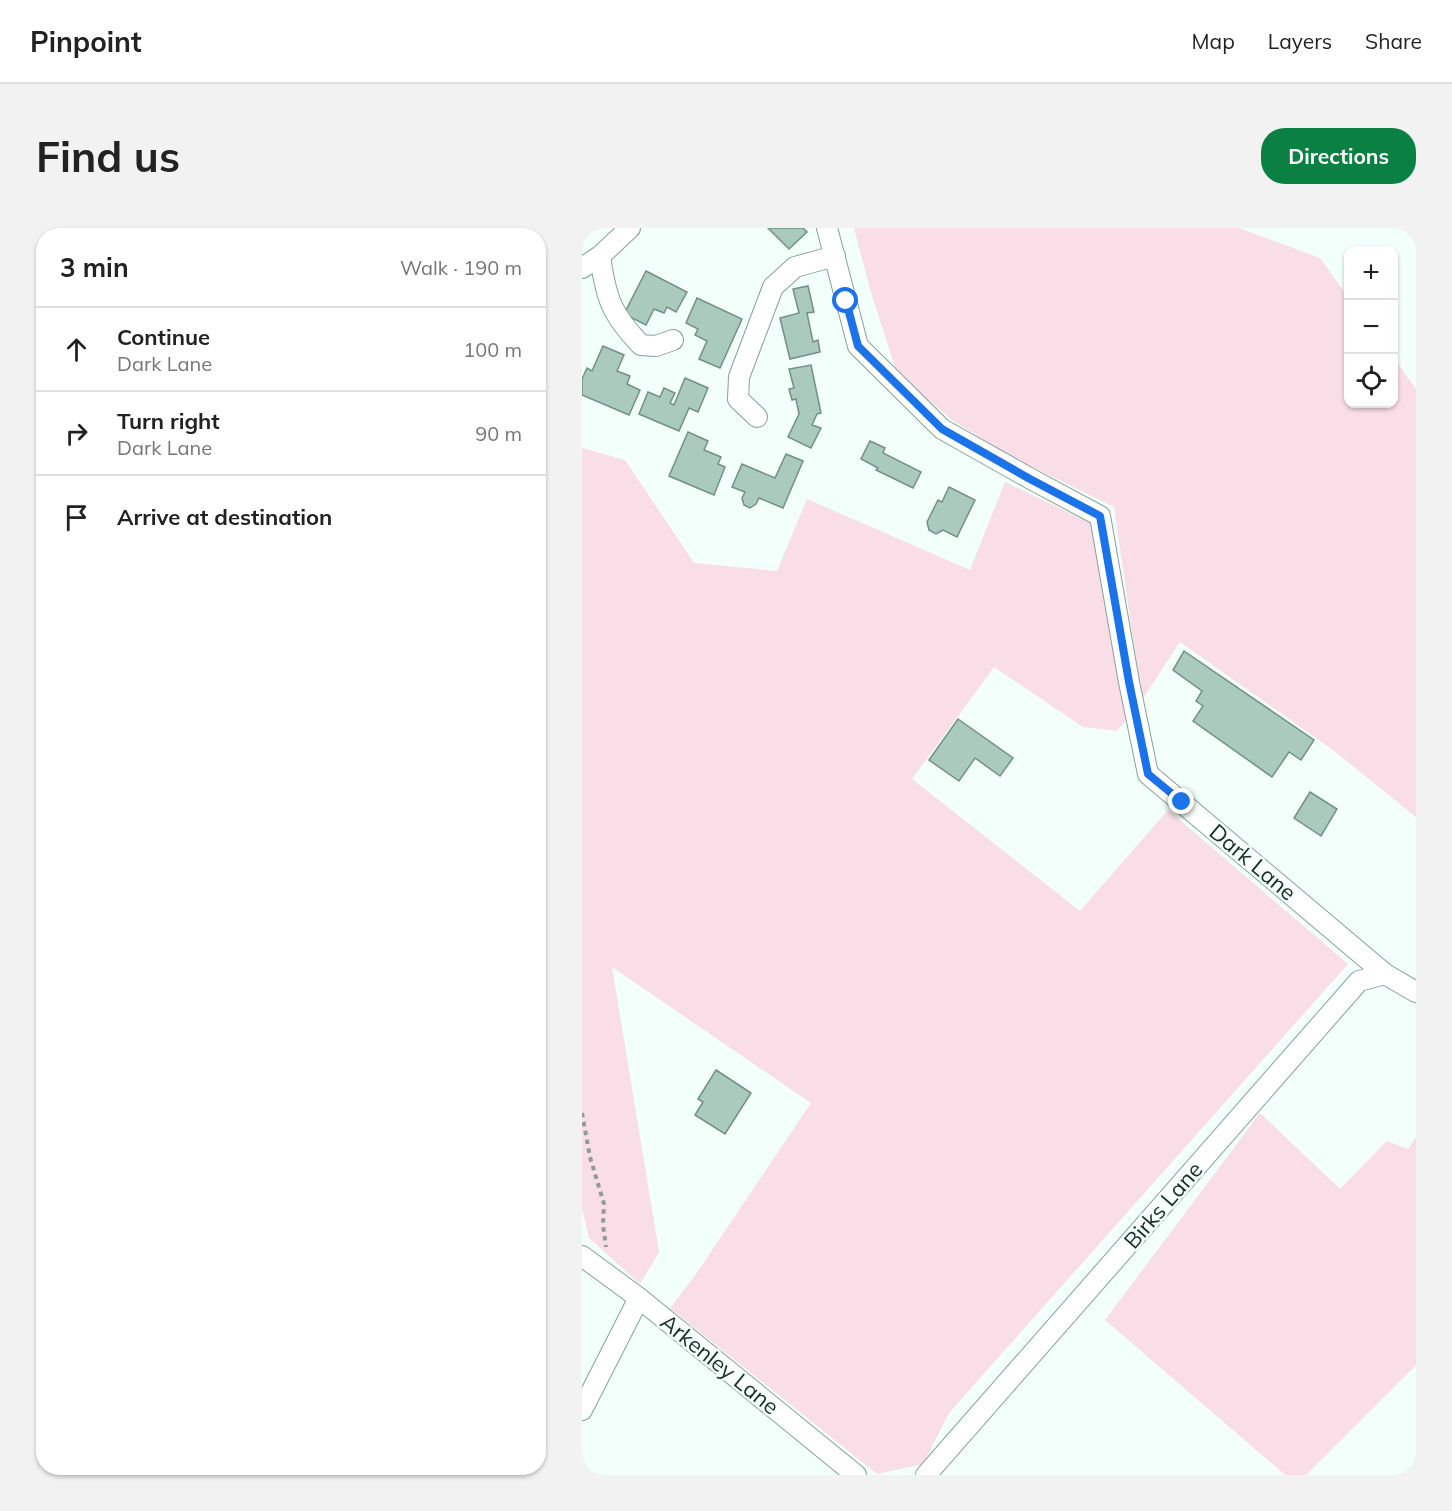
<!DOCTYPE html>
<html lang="en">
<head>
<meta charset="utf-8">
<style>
  body { margin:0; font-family:Mulish,sans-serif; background:#f2f2f2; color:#222 }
  .controls { position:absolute; right:18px; top:18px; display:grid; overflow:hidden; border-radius:12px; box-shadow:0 2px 4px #0004 }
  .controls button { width:54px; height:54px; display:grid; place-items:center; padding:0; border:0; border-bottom:2px solid #e0e0e0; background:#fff; color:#222; font:30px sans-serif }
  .stop { position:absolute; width:18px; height:18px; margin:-14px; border:4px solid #1a73e8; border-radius:50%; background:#fff }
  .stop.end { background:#1a73e8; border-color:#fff; box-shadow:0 2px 6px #0008 }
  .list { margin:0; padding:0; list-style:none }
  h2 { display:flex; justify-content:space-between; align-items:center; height:78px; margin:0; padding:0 24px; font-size:26px }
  h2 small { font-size:20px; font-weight:400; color:#767676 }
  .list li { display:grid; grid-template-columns:39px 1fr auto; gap:18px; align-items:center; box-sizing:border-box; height:84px; padding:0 24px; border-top:2px solid #e0e0e0 }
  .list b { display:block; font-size:22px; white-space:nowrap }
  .list p { margin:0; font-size:20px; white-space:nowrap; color:#767676 }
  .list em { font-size:20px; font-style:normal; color:#767676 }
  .icon { flex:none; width:33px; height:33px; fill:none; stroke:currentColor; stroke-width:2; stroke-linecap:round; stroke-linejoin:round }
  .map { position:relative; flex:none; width:834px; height:1247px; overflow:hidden; border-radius:24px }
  header { display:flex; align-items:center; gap:36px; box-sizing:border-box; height:84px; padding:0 30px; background:#fff; border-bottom:2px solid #e0e0e0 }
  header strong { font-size:28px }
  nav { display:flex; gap:33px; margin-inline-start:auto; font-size:21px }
  .intro { display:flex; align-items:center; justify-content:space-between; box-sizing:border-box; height:144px; padding:0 36px }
  h1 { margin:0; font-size:42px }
  .button { padding:15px 27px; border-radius:24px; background:#0b8043; color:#fff; font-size:21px; font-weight:700 }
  main { display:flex; gap:36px; padding:0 36px }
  aside { flex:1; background:#fff; border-radius:24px; box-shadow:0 2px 4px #0004 }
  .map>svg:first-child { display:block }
  .green { fill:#f9dde7 }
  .building { fill:#aacabd; stroke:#729084; stroke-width:1.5 }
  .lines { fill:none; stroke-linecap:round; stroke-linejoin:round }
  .street-casing { stroke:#85a397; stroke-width:22 }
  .path { stroke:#8f9b97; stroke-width:4; stroke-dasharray:4.5 4.5; stroke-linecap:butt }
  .street { stroke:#fff; stroke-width:20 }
  .route { stroke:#1a73e8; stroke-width:8 }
  .labels { text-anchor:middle; stroke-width:5; stroke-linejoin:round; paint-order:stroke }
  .street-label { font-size:22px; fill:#212d29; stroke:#f2fffa }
</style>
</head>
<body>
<header>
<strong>Pinpoint</strong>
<nav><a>Map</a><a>Layers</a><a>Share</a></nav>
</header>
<div class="intro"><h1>Find us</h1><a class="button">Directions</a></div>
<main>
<aside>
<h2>3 min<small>Walk · 190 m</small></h2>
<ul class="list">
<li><svg class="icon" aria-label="ahead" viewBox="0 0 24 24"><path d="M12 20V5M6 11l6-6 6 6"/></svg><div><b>Continue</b><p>Dark Lane</p></div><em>100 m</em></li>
<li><svg class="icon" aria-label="right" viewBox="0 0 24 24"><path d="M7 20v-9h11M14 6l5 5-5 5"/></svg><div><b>Turn right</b><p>Dark Lane</p></div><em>90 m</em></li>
<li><svg class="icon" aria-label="arrive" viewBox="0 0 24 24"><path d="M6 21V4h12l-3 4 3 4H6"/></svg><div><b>Arrive at destination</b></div></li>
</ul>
</aside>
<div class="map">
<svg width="834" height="1247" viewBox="0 0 834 1247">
  <rect width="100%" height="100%" fill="#f2fffa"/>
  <g class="green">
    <polygon points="272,0 657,0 738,30 766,69 766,176 812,176 812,130 834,161 834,589 751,522 598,414 560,472 532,279 432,230 370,192 315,146 288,61"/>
    <polygon points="0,220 43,232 112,335 195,343 225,271 388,342 423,254 510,296 547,489 535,503 501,499 412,439 330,551 498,683 586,582 766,736 367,1185 341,1236 295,1246 88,1080 112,1049 229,875 30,739 77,1024 58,1056 7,1010 0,980"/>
    <polygon points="678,885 758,961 805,913 826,921 834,909 834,1137 724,1247 703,1247 523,1092"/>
  </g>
  <g class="building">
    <polygon points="186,0 221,0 225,4 207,21"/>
    <polygon points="64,43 105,64 94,84 85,79 82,85 72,81 64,97 42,86"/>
    <polygon points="226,58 232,84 225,85 231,114 236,112 238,124 208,131 198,90 217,85 211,61"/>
    <polygon points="115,70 160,91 138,140 117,131 125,113 113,107 116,101 104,95"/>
    <polygon points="21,118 42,127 35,143 48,148 45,156 58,162 47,187 0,167 0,151 5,140 10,143"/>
    <polygon points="229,137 239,185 235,186 230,197 239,200 229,220 206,209 217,186 214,171 210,172 207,161 212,160 207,141"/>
    <polygon points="103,150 126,160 116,184 107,180 97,203 57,186 66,164 78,169 82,160 93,165 88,175 92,177"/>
    <polygon points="106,204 126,213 122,222 139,229 136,236 143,239 132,267 87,248"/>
    <polygon points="288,213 303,220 301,225 339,244 331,260 294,242 296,240 279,231"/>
    <polygon points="204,226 221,233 201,280 177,270 174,276 168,280 162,277 160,270 163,264 150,259 160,236 193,250"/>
    <polygon points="367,259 393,272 375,309 361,302 354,306 347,302 345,294 356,272 360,274"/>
    <polygon points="602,423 732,512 719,532 707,524 690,549 611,493 621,478 614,473 620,463 591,442"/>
    <polygon points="376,491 431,530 418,548 393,530 377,553 347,532"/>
    <polygon points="728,564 755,581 739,608 712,590"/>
    <polygon points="134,842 169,865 143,906 113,887 121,874 116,871"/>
  </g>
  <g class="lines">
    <defs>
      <g id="street">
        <polyline points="245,0 276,118 360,201 449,251 518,288 547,454 566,546 803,746"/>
        <path d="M18,28C24,70 29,86 59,117L74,118L91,112"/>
        <polyline points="0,40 18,28 48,0"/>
        <polyline points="175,189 156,171 157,149 191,59 213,39 253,28"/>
        <polyline points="0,1028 57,1070 274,1247"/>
        <polyline points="0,1182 57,1070"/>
        <polyline points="344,1247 777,753 803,746 834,764"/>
      </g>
    </defs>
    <use href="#street" class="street-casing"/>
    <polyline class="path" points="0,885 8,929 22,976 21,997 24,1019"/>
    <use href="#street" class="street"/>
  </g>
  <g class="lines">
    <polyline class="route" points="264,73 276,118 360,201 448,251 518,288 547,454 566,546 600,574"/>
  </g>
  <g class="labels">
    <g class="street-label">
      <text transform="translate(671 634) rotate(40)" y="8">Dark Lane</text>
      <text transform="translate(581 977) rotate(-49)" y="8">Birks Lane</text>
      <text transform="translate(138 1136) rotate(39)" y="8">Arkenley Lane</text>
    </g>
  </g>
</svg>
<div class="controls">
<button>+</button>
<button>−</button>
<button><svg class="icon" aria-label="locate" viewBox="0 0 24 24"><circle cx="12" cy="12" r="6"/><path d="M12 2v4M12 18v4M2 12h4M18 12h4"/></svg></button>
</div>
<div class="stop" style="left:264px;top:73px"></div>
<div class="stop end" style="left:600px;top:574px"></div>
</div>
</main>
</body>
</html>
